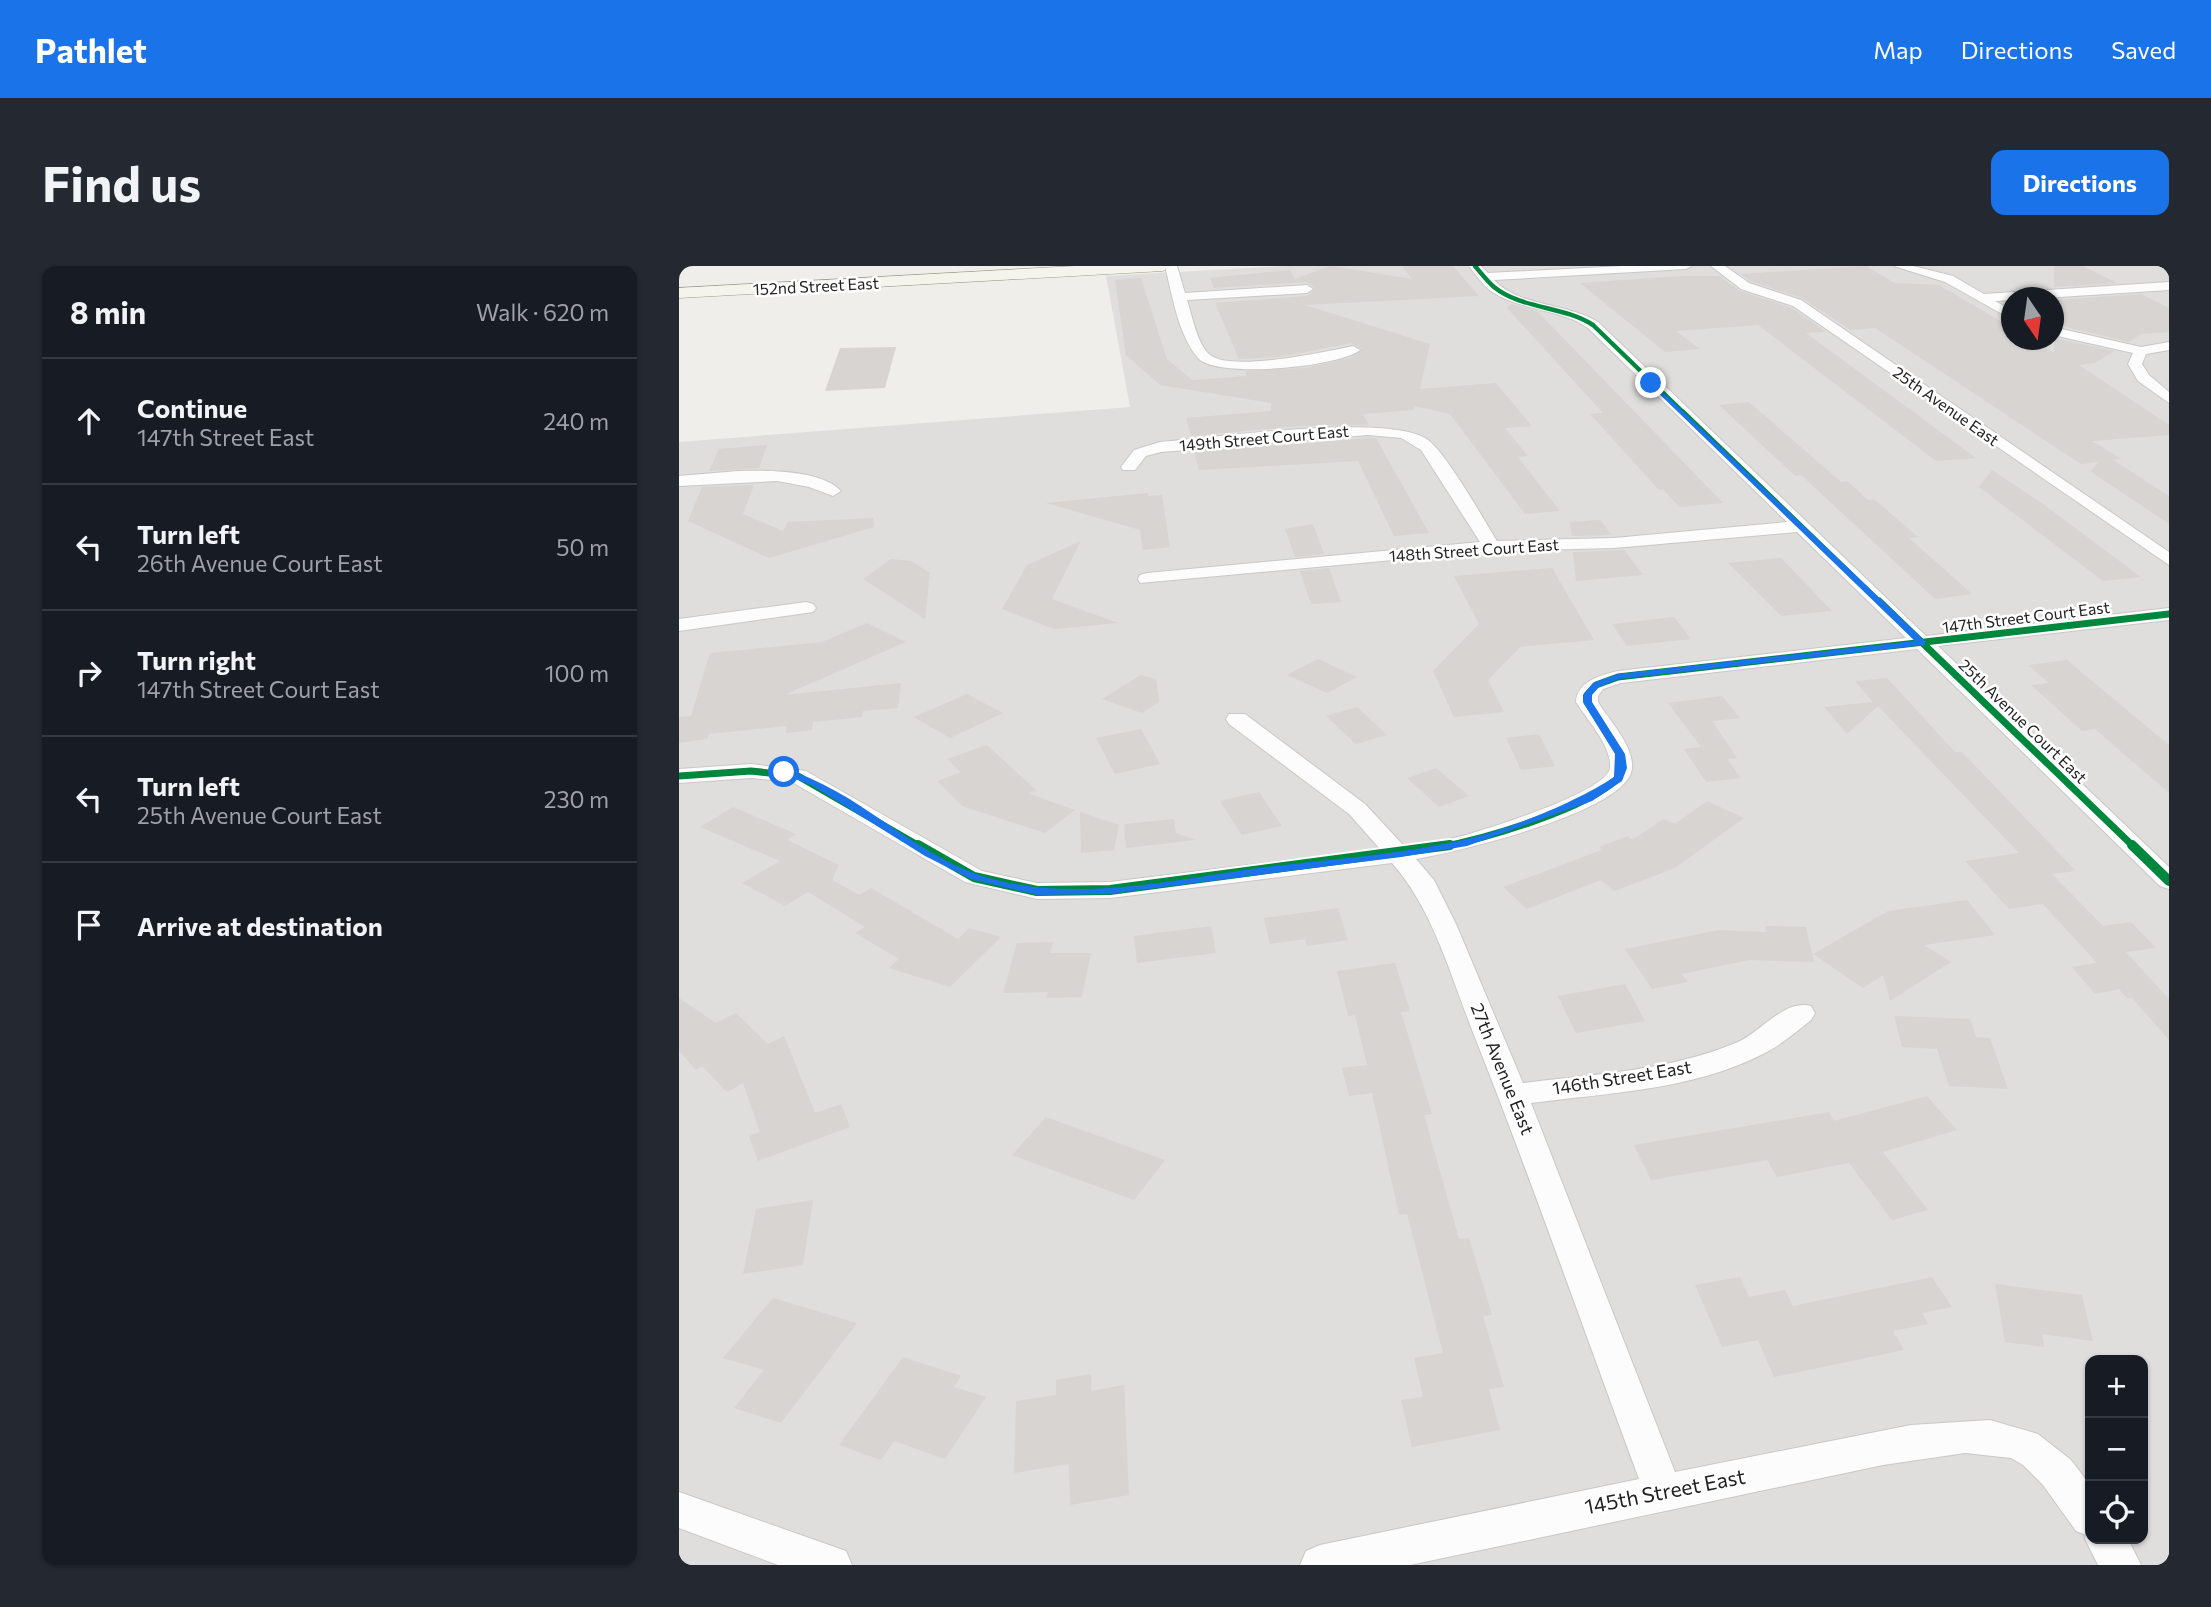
<!DOCTYPE html>
<html lang="en">
<head>
<meta charset="utf-8">
<style>
  body { margin:0; font-family:Commissioner,sans-serif; background:#242831; color:#f1f3f6 }
  .controls { position:absolute; right:21px; bottom:21px; display:grid; overflow:hidden; border-radius:14px; box-shadow:0 2px 5px #0004 }
  .controls button { width:63px; height:63px; display:grid; place-items:center; padding:0; border:0; border-bottom:2px solid #363941; background:#171b24; color:#f1f3f6; font:35px sans-serif }
  .compass { position:absolute; left:1322px; top:21px; width:63px; height:63px; border-radius:50%; background:#171b24; box-shadow:0 2px 5px #0004; rotate:167deg }
  .stop { position:absolute; width:21px; height:21px; margin:-16px; border:5px solid #1a73e8; border-radius:50%; background:#fff }
  .stop.end { background:#1a73e8; border-color:#fff; box-shadow:0 2px 7px #0008 }
  .list { margin:0; padding:0; list-style:none }
  h2 { display:flex; justify-content:space-between; align-items:center; height:91px; margin:0; padding:0 28px; font-size:30px }
  h2 small { font-size:23px; font-weight:400; color:#9ea1a6 }
  .list li { display:grid; grid-template-columns:46px 1fr auto; gap:21px; align-items:center; box-sizing:border-box; height:126px; padding:0 28px; border-top:2px solid #363941 }
  .list b { display:block; font-size:26px; white-space:nowrap }
  .list p { margin:0; font-size:23px; white-space:nowrap; color:#9ea1a6 }
  .list em { font-size:23px; font-style:normal; color:#9ea1a6 }
  .icon { flex:none; width:38px; height:38px; fill:none; stroke:currentColor; stroke-width:2; stroke-linecap:round; stroke-linejoin:round }
  .map { position:relative; flex:none; width:1490px; height:1299px; overflow:hidden; border-radius:14px }
  header { display:flex; align-items:center; gap:42px; box-sizing:border-box; height:98px; padding:0 35px; background:#1a73e8; color:#fff }
  header strong { font-size:33px }
  nav { display:flex; gap:38px; margin-inline-start:auto; font-size:24px }
  .intro { display:flex; align-items:center; justify-content:space-between; box-sizing:border-box; height:168px; padding:0 42px }
  h1 { margin:0; font-size:49px }
  .button { padding:18px 32px; border-radius:14px; background:#1a73e8; color:#fff; font-size:24px; font-weight:700 }
  main { display:flex; gap:42px; padding:0 42px }
  aside { flex:1; background:#171b24; border-radius:14px; box-shadow:0 2px 5px #0004 }
  .map>svg:first-child { display:block }
  .residential { fill:#dfdedc; fill-rule:evenodd }
  .building { fill:#d7d4d2 }
  .lines { fill:none; stroke-linecap:round; stroke-linejoin:round }
  .minor-casing { stroke:#c9c8c7; stroke-width:2 }
  .secondary-casing { stroke:#999a82; stroke-width:1 }
  .minor { fill:#fdfcfc; fill-rule:evenodd }
  .secondary { fill:#f4f4ed; fill-rule:evenodd }
  .cycleway-far3-casing { stroke:#fff; stroke-width:6 }
  .cycleway-far2-casing { stroke:#fff; stroke-width:8 }
  .cycleway-far1-casing { stroke:#fff; stroke-width:10 }
  .cycleway-casing { stroke:#fff; stroke-width:14 }
  .cycleway-far3 { stroke:#00873e; stroke-width:4.5 }
  .cycleway-far2 { stroke:#00873e; stroke-width:5 }
  .cycleway-far1 { stroke:#00873e; stroke-width:7 }
  .cycleway { stroke:#00873e; stroke-width:10 }
  .route { fill:#1a73e8 }
  .labels { text-anchor:middle; stroke-width:5; stroke-linejoin:round; paint-order:stroke }
  .far-street-label { font-size:16px; fill:#222; stroke:#fff }
  .street-label { font-size:18px; fill:#222; stroke:#fff }
  .near-street-label { font-size:21px; fill:#222; stroke:#fff }
</style>
</head>
<body>
<header>
<strong>Pathlet</strong>
<nav><a>Map</a><a>Directions</a><a>Saved</a></nav>
</header>
<div class="intro"><h1>Find us</h1><a class="button">Directions</a></div>
<main>
<aside>
<h2>8 min<small>Walk · 620 m</small></h2>
<ul class="list">
<li><svg class="icon" aria-label="ahead" viewBox="0 0 24 24"><path d="M12 20V5M6 11l6-6 6 6"/></svg><div><b>Continue</b><p>147th Street East</p></div><em>240 m</em></li>
<li><svg class="icon" aria-label="left" viewBox="0 0 24 24"><path d="M17 20v-9H6M10 6l-5 5 5 5"/></svg><div><b>Turn left</b><p>26th Avenue Court East</p></div><em>50 m</em></li>
<li><svg class="icon" aria-label="right" viewBox="0 0 24 24"><path d="M7 20v-9h11M14 6l5 5-5 5"/></svg><div><b>Turn right</b><p>147th Street Court East</p></div><em>100 m</em></li>
<li><svg class="icon" aria-label="left" viewBox="0 0 24 24"><path d="M17 20v-9H6M10 6l-5 5 5 5"/></svg><div><b>Turn left</b><p>25th Avenue Court East</p></div><em>230 m</em></li>
<li><svg class="icon" aria-label="arrive" viewBox="0 0 24 24"><path d="M6 21V4h12l-3 4 3 4H6"/></svg><div><b>Arrive at destination</b></div></li>
</ul>
</aside>
<div class="map">
<svg width="1490" height="1299" viewBox="0 0 1490 1299">
  <rect width="100%" height="100%" fill="#f0eeeb"/>
  <path class="residential" d="M606,0H1490V1299H0V176L451,141L427,10ZM1332,32H1374V74H1332ZM1411,1094H1464V1273H1411Z"/>
  <g class="building">
    <polygon points="651,0 733,13 723,0 774,0 800,30 626,39 751,78 741,123 817,117 853,160 826,162 849,190 839,191 881,245 846,248 771,148 736,140 734,144 684,148 690,159 621,160 512,170 507,152 592,145 592,137 481,119 447,89 436,14 462,12 488,93 513,114 568,110 566,105 626,102 670,92 683,83 673,77 600,91 560,93 536,37 628,30 636,22 628,16 535,22 531,12 611,4 616,13"/>
    <polygon points="1187,0 1216,17 1260,19 1333,62 1333,74 1352,74 1375,87 1375,72 1435,85 1416,97 1400,99 1490,159 1490,169 1413,175 1443,193 1434,194 1490,230 1490,258 1412,206 1419,196 1402,198 1196,62 1171,64 1123,32 1071,15 1062,8"/>
    <polygon points="1375,0 1404,0 1438,17 1375,21"/>
    <polygon points="1003,10 1040,10 1061,25 1113,42 1147,66 1127,67 1297,192 1257,195 1079,59 997,65 1021,83 986,86 901,17"/>
    <polygon points="1462,28 1490,42 1490,66 1462,68 1450,76 1375,58 1375,34"/>
    <polygon points="832,38 859,46 1044,237 1000,241 984,223 980,224 911,148 924,147 828,42"/>
    <polygon points="217,81 206,122 146,125 161,82"/>
    <polygon points="1070,136 1162,216 1168,215 1189,234 1195,233 1239,271 1230,272 1293,328 1256,333 1122,209 1116,210 1040,139"/>
    <polygon points="689,172 697,172 750,267 715,270 679,195 520,204 515,186"/>
    <polygon points="88,179 80,202 30,205 40,183"/>
    <polygon points="1313,204 1364,238 1462,311 1424,315 1300,221"/>
    <polygon points="75,219 64,248 104,265 109,256 194,252 195,261 90,292 9,255 23,221"/>
    <polygon points="469,227 469,230 483,229 491,281 464,284 461,264 367,237"/>
    <polygon points="921,254 933,269 893,270 891,256"/>
    <polygon points="634,258 645,288 616,291 606,263"/>
    <polygon points="402,275 373,333 439,357 375,363 323,343 348,299"/>
    <polygon points="945,284 964,309 897,315 894,286"/>
    <polygon points="1102,292 1153,345 1102,350 1049,297"/>
    <polygon points="212,293 232,295 251,307 246,353 184,313"/>
    <polygon points="650,302 662,336 632,338 621,305"/>
    <polygon points="873,302 915,374 841,381 809,414 825,446 775,451 754,405 800,358 775,310"/>
    <polygon points="995,351 1012,373 948,380 933,358"/>
    <polygon points="188,357 227,376 105,429 222,417 219,442 184,445 183,451 134,456 133,464 107,467 108,460 30,468 28,473 0,477 0,451 12,450 31,387 143,376"/>
    <polygon points="639,393 678,411 648,427 608,409"/>
    <polygon points="1388,394 1490,479 1490,527 1416,463 1403,465 1352,419 1370,417 1349,399"/>
    <polygon points="462,409 477,413 480,436 463,447 423,433"/>
    <polygon points="1208,412 1276,486 1283,486 1397,605 1373,608 1424,660 1452,656 1477,682 1447,686 1490,733 1490,774 1453,732 1448,732 1440,723 1416,728 1393,701 1418,697 1364,638 1330,643 1286,595 1340,587 1199,440 1168,468 1145,441 1194,436 1176,415"/>
    <polygon points="288,428 324,447 271,472 235,451"/>
    <polygon points="1043,430 1061,452 1033,455 1058,492 1048,493 1062,512 1027,516 1005,483 1022,481 989,437"/>
    <polygon points="678,441 708,469 677,478 647,450"/>
    <polygon points="462,463 481,498 436,508 417,472"/>
    <polygon points="860,468 876,500 842,504 827,472"/>
    <polygon points="308,479 358,525 348,527 396,544 366,567 283,540 258,515 282,506 268,493"/>
    <polygon points="757,502 790,530 760,541 728,512"/>
    <polygon points="580,526 603,560 563,569 541,535"/>
    <polygon points="1028,535 1065,552 996,602 935,625 922,614 848,643 824,621 923,584 920,581 949,570 953,574 985,553 996,558"/>
    <polygon points="54,541 117,568 108,574 160,599 153,614 180,629 192,622 279,673 290,662 322,671 271,721 210,702 220,693 176,667 186,661 129,626 106,640 63,617 101,595 21,561"/>
    <polygon points="401,546 440,559 435,584 402,587"/>
    <polygon points="495,553 497,567 517,574 447,582 445,558"/>
    <polygon points="1288,634 1316,669 1245,679 1272,696 1211,735 1204,709 1184,722 1134,688 1209,645"/>
    <polygon points="659,642 669,674 628,680 626,673 591,678 585,652"/>
    <polygon points="532,660 537,687 458,697 455,670"/>
    <polygon points="1086,660 1127,661 1135,696 1070,694 1003,708 1009,716 973,723 946,683 1040,664 1087,666"/>
    <polygon points="374,676 371,687 412,687 403,731 367,732 369,726 324,727 338,677"/>
    <polygon points="716,697 731,745 722,746 753,848 745,849 780,973 790,972 813,1049 804,1050 825,1121 810,1123 821,1164 733,1181 722,1134 744,1131 735,1092 764,1087 728,948 720,949 693,827 670,830 663,802 688,799 676,749 669,750 658,705"/>
    <polygon points="946,718 966,755 897,767 879,730"/>
    <polygon points="0,732 37,757 57,747 89,778 105,770 136,847 162,838 171,861 79,895 70,870 81,866 64,817 48,826 23,800 17,804 0,785"/>
    <polygon points="1215,750 1291,753 1297,771 1311,772 1329,823 1270,820 1258,783 1223,781"/>
    <polygon points="1248,830 1278,864 1204,886 1249,944 1213,954 1170,897 1098,911 1088,894 972,914 955,879 1150,846 1155,855"/>
    <polygon points="367,851 486,894 455,934 333,889"/>
    <polygon points="134,934 124,999 64,1008 77,943"/>
    <polygon points="1061,1011 1070,1031 1106,1024 1114,1040 1253,1011 1273,1041 1243,1047 1249,1058 1214,1065 1225,1084 1095,1111 1079,1074 1043,1081 1016,1019"/>
    <polygon points="1316,1018 1403,1029 1414,1075 1363,1068 1365,1081 1326,1076"/>
    <polygon points="94,1032 178,1057 102,1157 55,1142 85,1104 44,1092"/>
    <polygon points="224,1091 282,1110 275,1121 307,1131 266,1193 215,1175 202,1194 160,1179"/>
    <polygon points="412,1108 412,1125 445,1119 450,1229 391,1239 390,1198 335,1207 337,1135 377,1129 377,1114"/>
  </g>
  <g class="lines">
    <defs>
      <g id="minor">
        <path d="M486,0H498L506,27L628,19L634,23L628,27L508,34C513,49 518,78 531,89C552,106 647,86 674,80L681,84C661,101 537,113 519,92C499,69 493,28 486,0Z"/>
        <path d="M790,0H802L809,7L944,0H1013L1007,3L815,14C840,41 889,37 919,56L1247,370L1490,342V354L1259,380L1490,601V623L1481,620L1238,383L942,417L924,423L919,430V436C930,454 955,480 953,502C950,546 776,586 737,593L755,614L777,658L844,817C916,808 991,805 1059,776C1082,766 1105,733 1132,740L1136,747L1132,754C1117,766 1102,779 1084,788C1014,824 929,827 852,837L996,1206L1232,1159L1311,1154L1359,1168L1392,1194L1411,1219V1273H1449L1462,1299H1419L1406,1273L1407,1269L1397,1265L1364,1219L1344,1199L1332,1192L1286,1187L1204,1199L731,1299H621L627,1285L641,1279L960,1213C905,1065 853,915 795,769C772,711 754,643 713,597L431,632L358,633L286,616L113,516L72,512L0,517V503L72,498L127,505L303,605L358,617L431,616L701,583L670,548L550,458L547,453L550,448H566L686,538L725,580C744,577 764,575 783,570C808,563 928,526 931,502C933,480 908,454 897,436C898,415 922,409 939,405L1227,372L1118,266L935,282L813,285L461,317L459,313L461,309L468,307L801,276L742,184L722,172L689,169L482,186L467,190L456,204H444L442,201L455,184L481,176C534,172 712,146 749,174C767,187 804,252 818,275L935,272L1108,256L909,62C881,42 840,45 812,25C804,19 796,8 790,0Z"/>
        <polygon points="1032,0 1046,0 1070,17 1122,34 1490,286 1490,299 1114,40 1062,23"/>
        <polygon points="1215,0 1234,0 1274,10 1305,28 1490,16 1490,24 1316,35 1332,44 1332,53 1266,16"/>
        <polygon points="1374,61 1462,81 1490,76 1490,84 1467,88 1463,98 1470,109 1490,126 1490,137 1459,115 1449,98 1454,87 1374,69"/>
        <path d="M59,205C86,204 143,204 162,225L154,230L130,221L98,215L0,220V210Z"/>
        <polygon points="127,336 134,338 137,342 134,346 0,365 0,353"/>
        <polygon points="0,1226 167,1285 173,1299 99,1299 0,1262"/>
      </g>
      <polygon id="secondary" points="396,0 492,0 484,5 0,32 0,22"/>
    </defs>
    <use href="#minor" class="minor-casing"/>
    <use href="#secondary" class="secondary-casing"/>
    <use href="#minor" class="minor"/>
    <use href="#secondary" class="secondary"/>
    <defs>
      <path id="cycleway-far3" d="M796,0C802,7 808,15 815,21C842,43 885,40 914,59L1006,148"/>
      <polyline id="cycleway-far2" points="1004,146 1202,337"/>
      <g id="cycleway-far1">
        <polyline points="1200,335 1455,581"/>
        <polyline points="0,510 72,505 119,510 242,581"/>
        <path d="M761,581C805,573 908,543 939,512L941,488L908,436V429L917,419L939,411L1490,348"/>
      </g>
      <g id="cycleway">
        <polyline points="239,579 295,611 358,625 431,624 771,579"/>
        <polyline points="1453,579 1490,615"/>
      </g>
    </defs>
    <use href="#cycleway-far3" class="cycleway-far3-casing"/>
    <use href="#cycleway-far2" class="cycleway-far2-casing"/>
    <use href="#cycleway-far1" class="cycleway-far1-casing"/>
    <use href="#cycleway" class="cycleway-casing"/>
    <use href="#cycleway-far3" class="cycleway-far3"/>
    <use href="#cycleway-far2" class="cycleway-far2"/>
    <use href="#cycleway-far1" class="cycleway-far1"/>
    <use href="#cycleway" class="cycleway"/>
  </g>
  <path class="route" d="M972,115L1246,375V379L940,413L920,421L913,429V436L946,488L948,502L943,515L913,535L788,580L722,591L430,628L358,629L292,613L246,590L134,520L100,506L105,503C177,523 230,585 300,609C393,640 500,612 595,600C657,593 722,588 784,574C828,564 898,536 935,511L936,488L904,436V429L914,417L939,408L1236,375L970,118Z"/>
  <g class="labels">
    <g class="far-street-label">
      <text transform="translate(137 20) rotate(-3)" y="6">152nd Street East</text>
      <text transform="translate(1267 140) rotate(35)" y="6">25th Avenue East</text>
      <text transform="translate(585 172) rotate(-5)" y="6">149th Street Court East</text>
      <text transform="translate(795 284) rotate(-4)" y="6">148th Street Court East</text>
      <text transform="translate(1347 351) rotate(-7)" y="6">147th Street Court East</text>
      <text transform="translate(1344 455) rotate(44)" y="6">25th Avenue Court East</text>
    </g>
    <g class="street-label">
      <text transform="translate(823 803) rotate(68)" y="6">27th Avenue East</text>
      <text transform="translate(943 812) rotate(-9)" y="6">146th Street East</text>
    </g>
    <g class="near-street-label">
      <text transform="translate(986 1226) rotate(-11)" y="7">145th Street East</text>
    </g>
  </g>
</svg>
<div class="controls">
<button>+</button>
<button>−</button>
<button><svg class="icon" aria-label="locate" viewBox="0 0 24 24"><circle cx="12" cy="12" r="6"/><path d="M12 2v4M12 18v4M2 12h4M18 12h4"/></svg></button>
</div>
<svg class="compass" viewBox="-18 -18 36 36"><path d="M0-13l5 13h-10z" fill="#e53935"/><path d="M0 13l5-13h-10z" fill="#9ea1a6"/></svg>
<div class="stop" style="left:105px;top:506px"></div>
<div class="stop end" style="left:972px;top:117px"></div>
</div>
</main>
</body>
</html>
